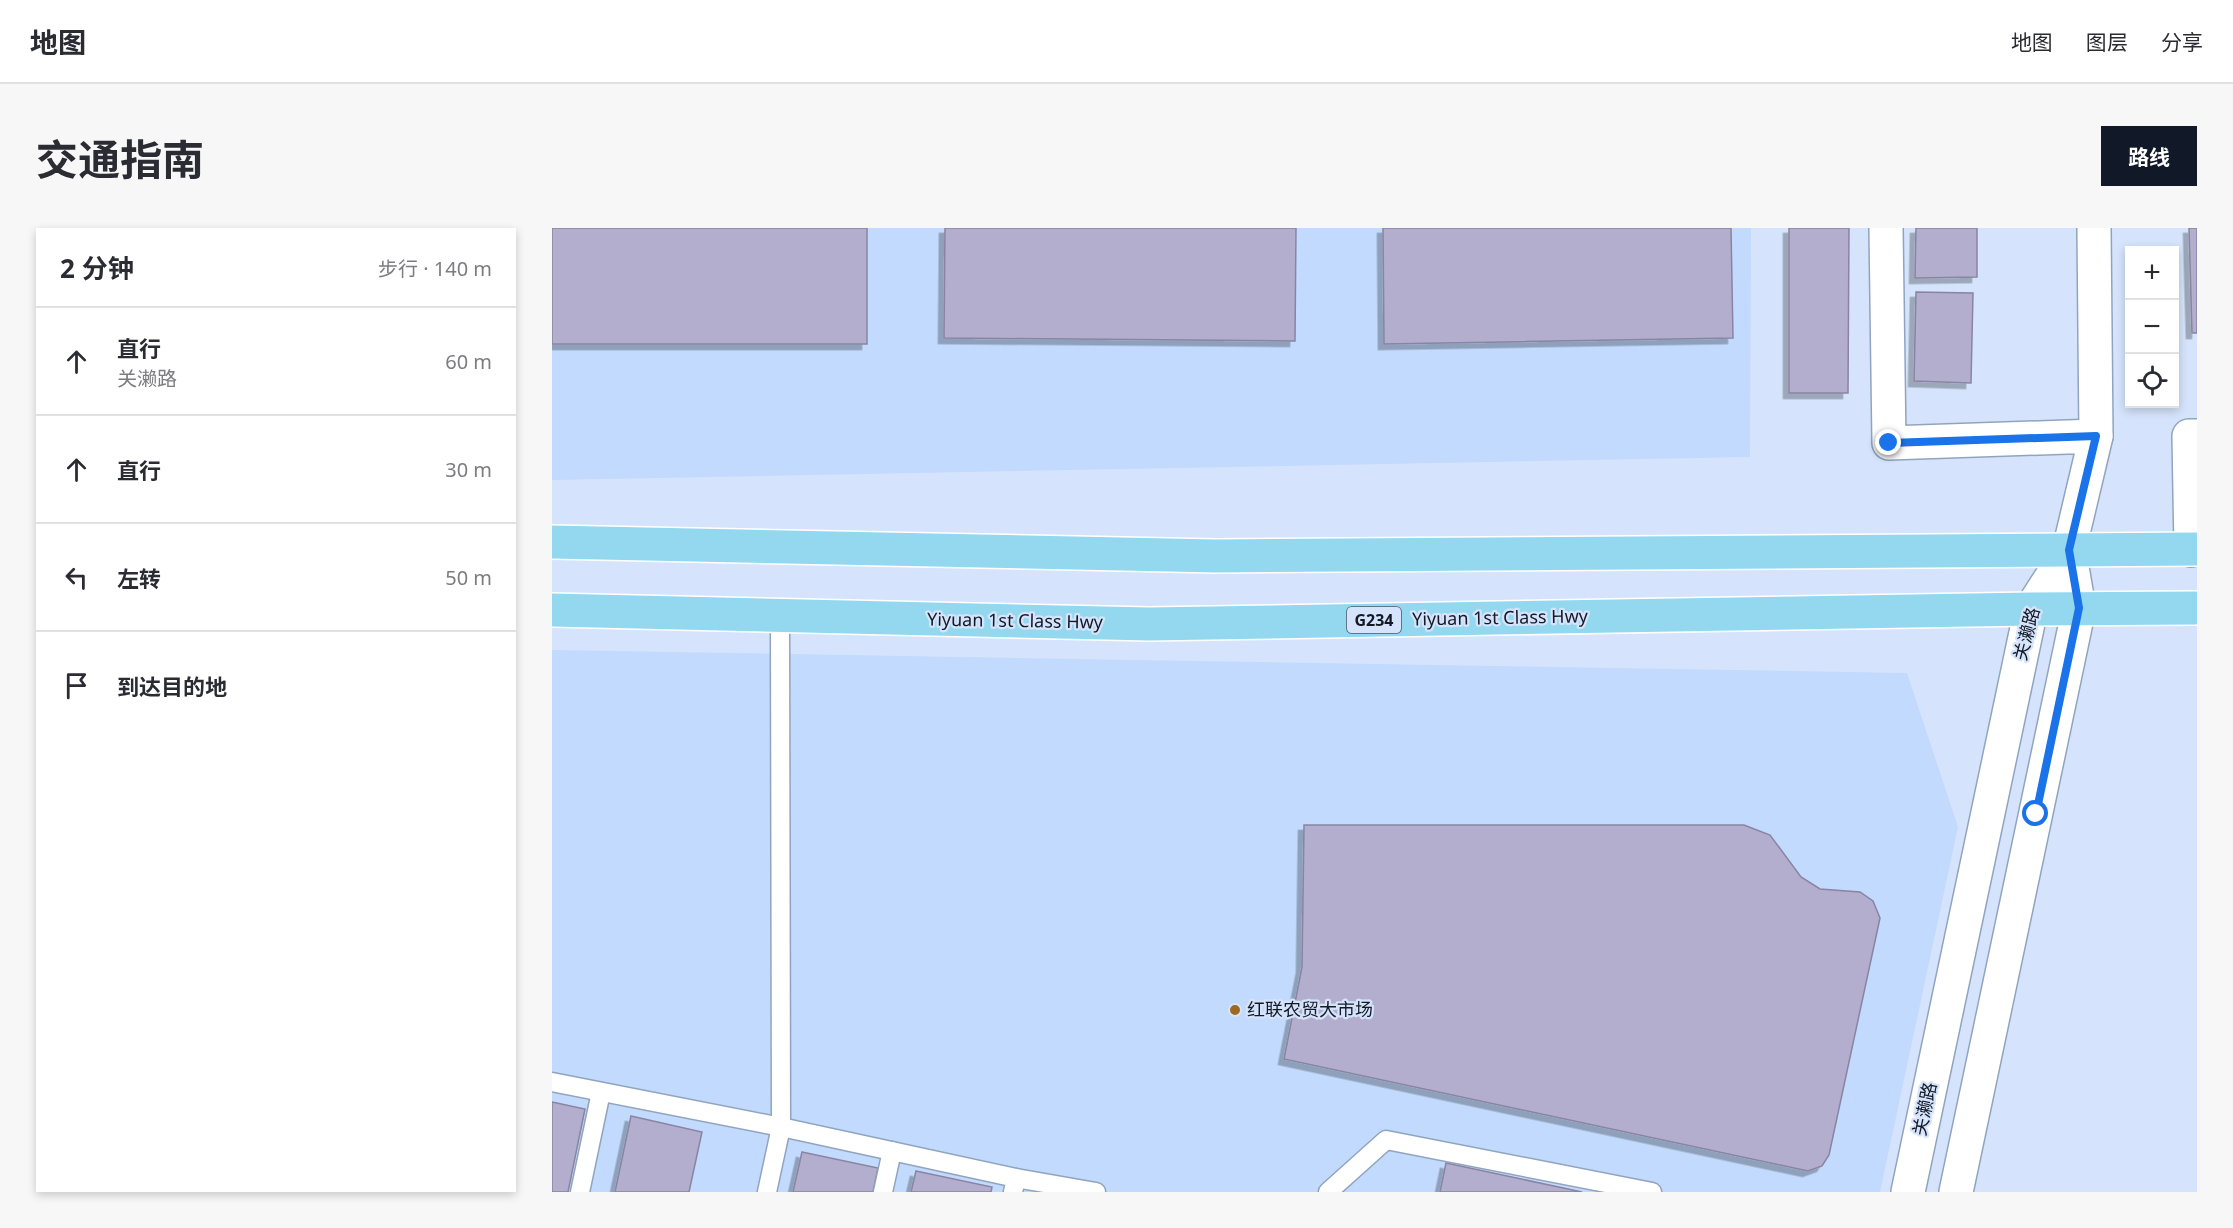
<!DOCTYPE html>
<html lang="zh">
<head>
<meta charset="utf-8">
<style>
  body { margin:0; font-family:"Noto Sans","Noto Sans SC",sans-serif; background:#f7f7f7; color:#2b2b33 }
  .controls { position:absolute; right:18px; top:18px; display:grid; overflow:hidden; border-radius:0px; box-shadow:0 3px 9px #0003 }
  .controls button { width:54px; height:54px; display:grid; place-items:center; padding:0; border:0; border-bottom:2px solid #e1e1e2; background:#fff; color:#2b2b33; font:30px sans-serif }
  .stop { position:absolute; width:18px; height:18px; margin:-14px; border:4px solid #1a73e8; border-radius:50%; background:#fff }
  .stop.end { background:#1a73e8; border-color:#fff; box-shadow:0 2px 6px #0008 }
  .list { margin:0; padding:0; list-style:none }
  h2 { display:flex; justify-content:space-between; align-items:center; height:78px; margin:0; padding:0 24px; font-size:26px }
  h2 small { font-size:20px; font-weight:400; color:#7c7c81 }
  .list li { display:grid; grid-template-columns:39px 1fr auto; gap:18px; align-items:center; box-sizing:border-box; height:108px; padding:0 24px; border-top:2px solid #e1e1e2 }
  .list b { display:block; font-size:22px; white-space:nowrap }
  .list p { margin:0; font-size:20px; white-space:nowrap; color:#7c7c81 }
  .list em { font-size:20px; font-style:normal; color:#7c7c81 }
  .icon { flex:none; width:33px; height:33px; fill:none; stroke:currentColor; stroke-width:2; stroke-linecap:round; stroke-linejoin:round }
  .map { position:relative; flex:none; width:1645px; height:964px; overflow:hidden; border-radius:0px }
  header { display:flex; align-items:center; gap:36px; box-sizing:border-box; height:84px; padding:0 30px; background:#fff; border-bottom:2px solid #e1e1e2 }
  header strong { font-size:28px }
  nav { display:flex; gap:33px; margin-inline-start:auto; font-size:21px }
  .intro { display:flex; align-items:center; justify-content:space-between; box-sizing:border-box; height:144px; padding:0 36px }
  h1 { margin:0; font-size:42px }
  .button { padding:15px 27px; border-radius:0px; background:#111827; color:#fff; font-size:21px; font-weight:700 }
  main { display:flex; gap:36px; padding:0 36px }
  aside { flex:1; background:#fff; border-radius:0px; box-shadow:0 3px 9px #0003 }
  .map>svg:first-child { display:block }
  .built { fill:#c2dafd }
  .building { fill:#b3aece; stroke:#8984a3; stroke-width:1.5; filter:url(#shadow) }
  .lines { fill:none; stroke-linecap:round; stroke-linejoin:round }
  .service-casing { stroke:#91a4bf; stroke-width:21 }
  .minor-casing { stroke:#91a4bf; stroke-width:36 }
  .tertiary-casing { stroke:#91a4bf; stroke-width:36 }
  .trunk-casing { stroke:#fff; stroke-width:36 }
  .service { stroke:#fff; stroke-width:18 }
  .minor { stroke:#fff; stroke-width:33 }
  .tertiary { stroke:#fff; stroke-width:33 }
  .trunk { stroke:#94d8f0; stroke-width:33 }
  .route { stroke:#1a73e8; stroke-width:8 }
  .poi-dot { fill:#9d6821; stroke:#d5e4fc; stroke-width:2 }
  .labels { text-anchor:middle; stroke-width:4.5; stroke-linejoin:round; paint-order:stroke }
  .shield { fill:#d5e4fc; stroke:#4d5765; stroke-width:1.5 }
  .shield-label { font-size:16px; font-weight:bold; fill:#131a24 }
  .street-label { font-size:18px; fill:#131a24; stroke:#d5e4fc }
  .poi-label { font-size:18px; fill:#131a24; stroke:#d5e4fc; text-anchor:start }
</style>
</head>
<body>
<header>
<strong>地图</strong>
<nav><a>地图</a><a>图层</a><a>分享</a></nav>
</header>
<div class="intro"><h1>交通指南</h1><a class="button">路线</a></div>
<main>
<aside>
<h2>2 分钟<small>步行 · 140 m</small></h2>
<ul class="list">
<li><svg class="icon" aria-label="ahead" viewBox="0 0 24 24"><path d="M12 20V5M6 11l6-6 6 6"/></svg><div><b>直行</b><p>关濑路</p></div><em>60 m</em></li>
<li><svg class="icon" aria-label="ahead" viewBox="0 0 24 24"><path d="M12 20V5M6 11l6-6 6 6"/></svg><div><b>直行</b></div><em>30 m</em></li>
<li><svg class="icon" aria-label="left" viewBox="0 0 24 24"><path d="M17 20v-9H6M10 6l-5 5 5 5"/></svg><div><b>左转</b></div><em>50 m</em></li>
<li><svg class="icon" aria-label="arrive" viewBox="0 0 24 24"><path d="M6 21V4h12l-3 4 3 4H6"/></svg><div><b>到达目的地</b></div></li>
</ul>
</aside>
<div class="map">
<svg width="1645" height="964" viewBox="0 0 1645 964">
  <defs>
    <filter id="shadow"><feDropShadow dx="-5.5" dy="5.5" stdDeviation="0" flood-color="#0004"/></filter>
  </defs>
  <rect width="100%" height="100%" fill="#d5e4fc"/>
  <g class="built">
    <polygon points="0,0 1199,0 1198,229 0,252"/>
    <polygon points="0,422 1355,445 1406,599 1328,964 0,964"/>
  </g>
  <g class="building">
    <rect x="0" y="0" width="315" height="116"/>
    <polygon points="393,0 744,0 743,113 392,110"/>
    <polygon points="831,0 1179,0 1181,110 832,116"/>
    <polygon points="1237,0 1297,0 1296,165 1237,165"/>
    <polygon points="1364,0 1425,0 1425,49 1363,50"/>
    <polygon points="1637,0 1645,0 1645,105 1640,105"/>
    <polygon points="1364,64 1421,65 1419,155 1362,153"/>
    <polygon points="752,597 1192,597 1218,607 1249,649 1268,661 1308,664 1321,673 1328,690 1277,927 1270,938 1256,943 732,831 750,739"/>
    <polygon points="0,874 33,881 16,964 0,964"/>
    <polygon points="79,888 150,904 137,964 63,964"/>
    <polygon points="250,924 326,940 321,964 241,964"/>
    <polygon points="894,935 1030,964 888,964"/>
    <polygon points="364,943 440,959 439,964 359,964"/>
  </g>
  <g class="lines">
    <defs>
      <g id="service">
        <polyline points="0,854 229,899 464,950 461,964"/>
        <polyline points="464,950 544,964"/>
        <polyline points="28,964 49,864"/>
        <polyline points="215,964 229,899 228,388"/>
        <polyline points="331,964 340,923"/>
        <polyline points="776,964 834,912 1100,964"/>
      </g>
      <g id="minor">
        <polyline points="1334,0 1337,215 1544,208 1517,322"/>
        <polyline points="1542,0 1544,208"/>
        <polyline points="1639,322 1637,208 1645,208"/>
      </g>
      <g id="tertiary">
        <polyline points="1356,964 1479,381 1517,322"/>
        <polyline points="1404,964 1527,380 1517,322"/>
      </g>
      <g id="trunk">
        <polyline points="0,314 664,328 1645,321"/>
        <polyline points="0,382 597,396 1479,381 1645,380"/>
      </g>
    </defs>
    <use href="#service" class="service-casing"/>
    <use href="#minor" class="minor-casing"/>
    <use href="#tertiary" class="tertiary-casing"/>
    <use href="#trunk" class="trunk-casing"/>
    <use href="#service" class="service"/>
    <use href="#minor" class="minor"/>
    <use href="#tertiary" class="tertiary"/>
    <use href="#trunk" class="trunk"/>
  </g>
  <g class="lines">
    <polyline class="route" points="1337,215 1544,208 1517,322 1527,380 1484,586"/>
  </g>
  <circle class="poi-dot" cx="683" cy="782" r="6"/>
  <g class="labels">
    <rect class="shield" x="795" y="379" width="54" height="26" rx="4.5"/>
    <g class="shield-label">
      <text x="822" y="398">G234</text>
    </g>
    <g class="street-label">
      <text transform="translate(948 390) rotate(-1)" y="6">Yiyuan 1st Class Hwy</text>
      <text transform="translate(463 393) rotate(1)" y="6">Yiyuan 1st Class Hwy</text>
      <text transform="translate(1475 406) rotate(-75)" y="6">关濑路</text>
      <text transform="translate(1373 881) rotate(-78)" y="6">关濑路</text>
    </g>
    <g class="poi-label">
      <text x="695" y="788">红联农贸大市场</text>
    </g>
  </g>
</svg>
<div class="controls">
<button>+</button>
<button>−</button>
<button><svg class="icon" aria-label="locate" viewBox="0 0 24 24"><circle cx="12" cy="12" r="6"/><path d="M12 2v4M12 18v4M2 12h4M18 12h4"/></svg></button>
</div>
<div class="stop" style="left:1484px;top:586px"></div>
<div class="stop end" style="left:1337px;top:215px"></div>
</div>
</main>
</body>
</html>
